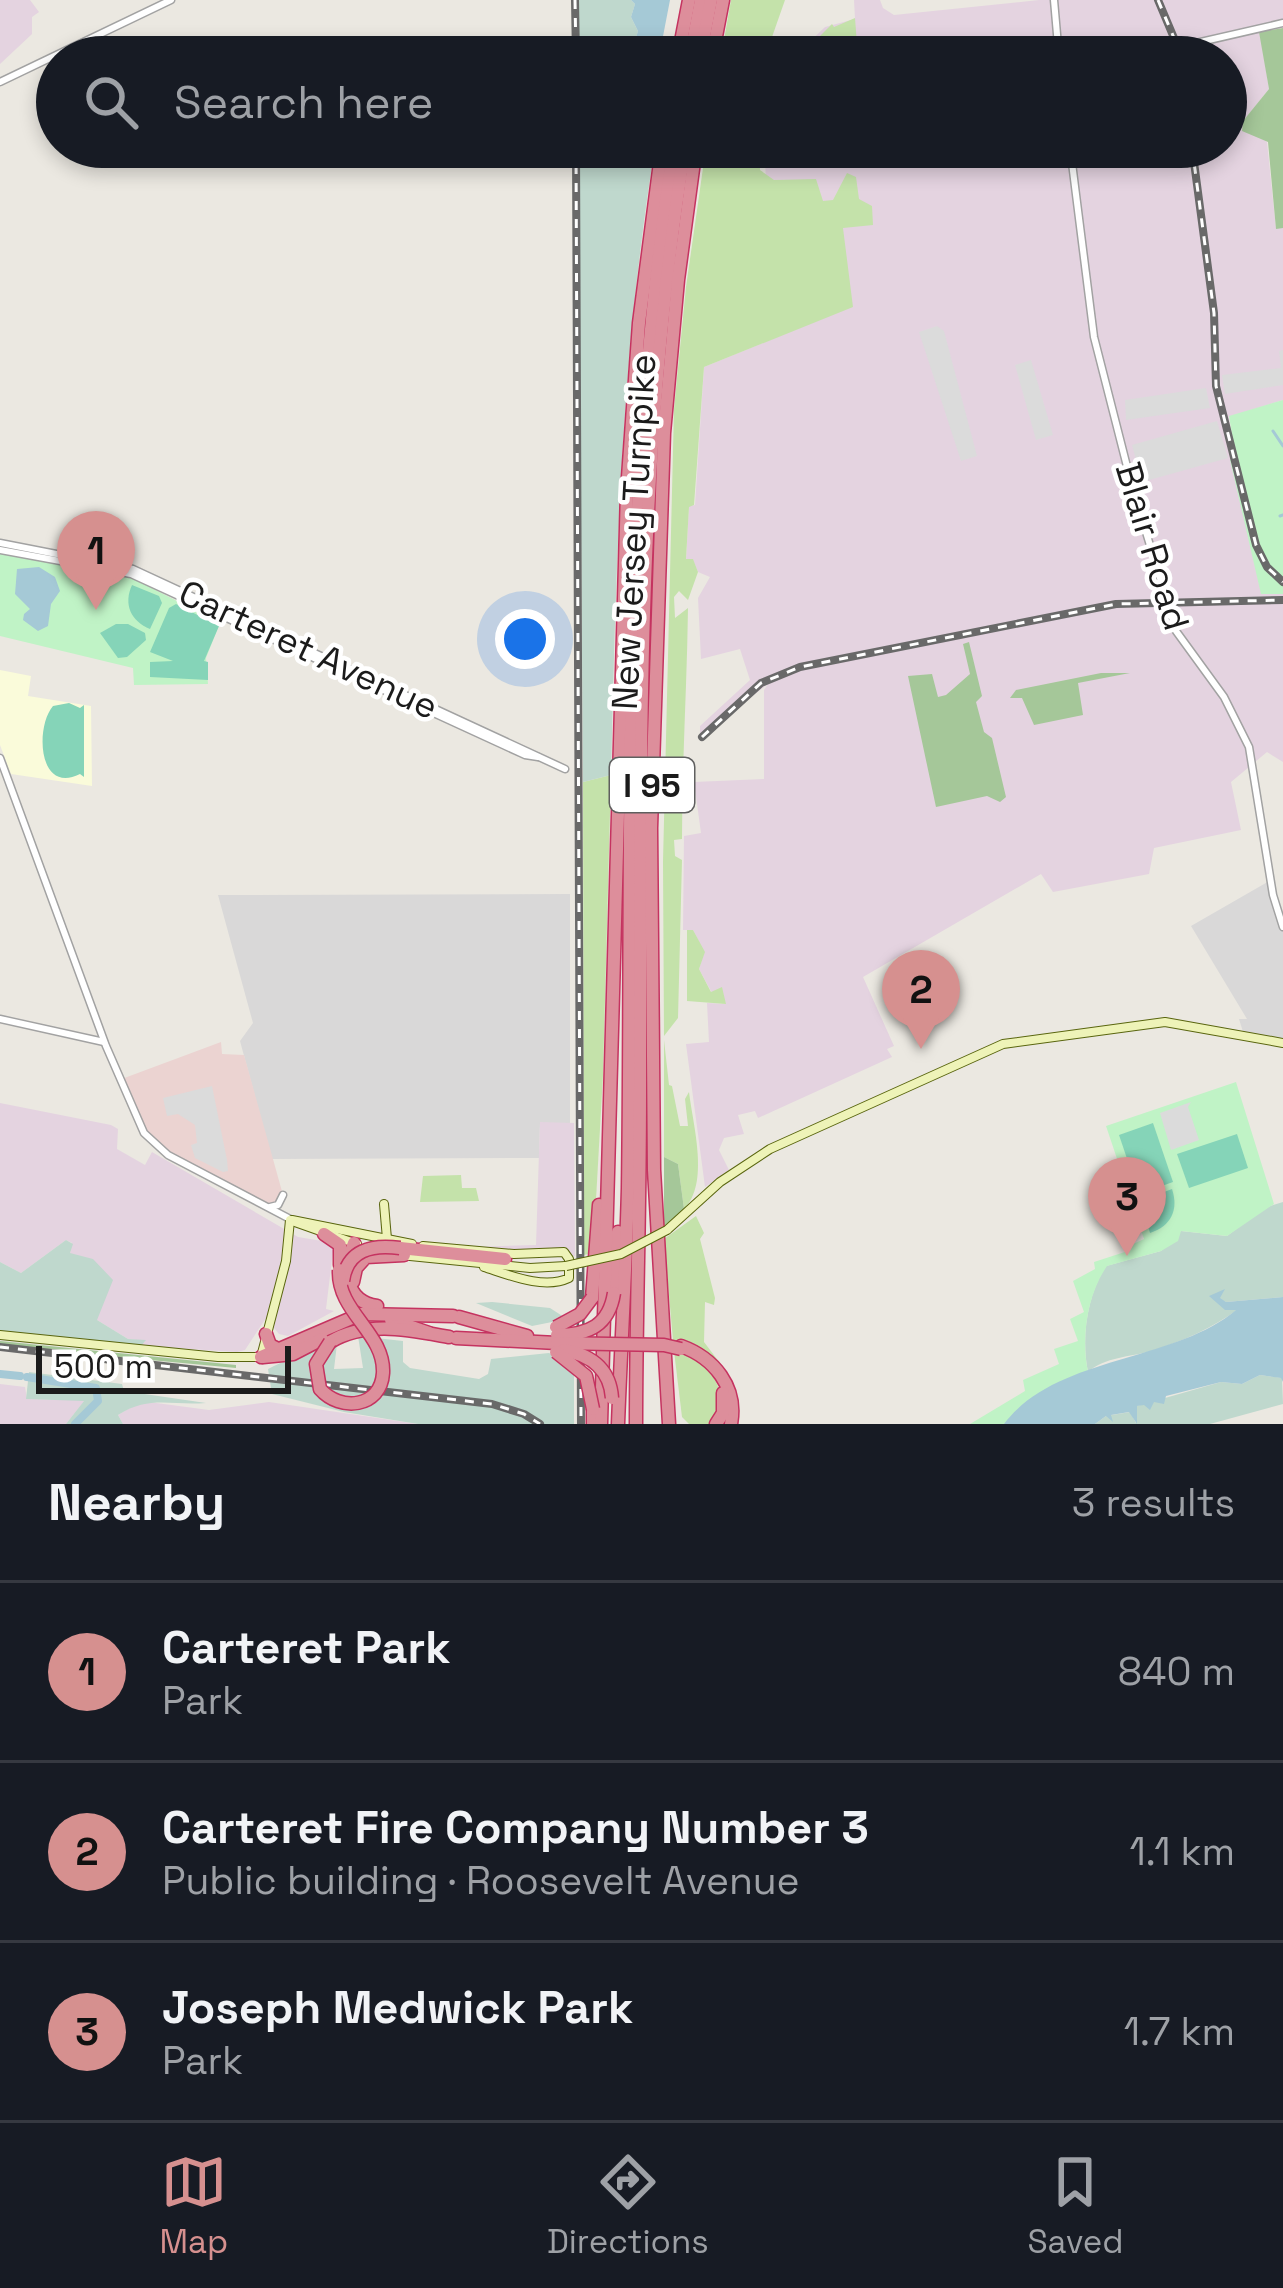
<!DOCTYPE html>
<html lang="en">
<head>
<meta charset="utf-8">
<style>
  body { margin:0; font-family:"Space Grotesk",sans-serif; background:#242831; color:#f1f3f6 }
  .scale { position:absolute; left:36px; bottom:30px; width:255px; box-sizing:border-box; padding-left:12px; border:6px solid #1b1b1b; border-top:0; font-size:33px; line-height:42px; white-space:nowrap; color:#1b1b1b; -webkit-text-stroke:9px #fff; paint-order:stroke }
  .you { position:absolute; left:525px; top:639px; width:42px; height:42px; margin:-30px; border:9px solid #fff; border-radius:50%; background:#1a73e8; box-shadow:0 0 0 18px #1a73e833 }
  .badge { display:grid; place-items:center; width:78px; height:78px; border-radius:50%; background:#d6908f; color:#111; font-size:39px; font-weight:700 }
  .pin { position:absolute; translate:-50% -99px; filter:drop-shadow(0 3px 6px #0008) }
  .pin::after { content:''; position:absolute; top:63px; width:42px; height:36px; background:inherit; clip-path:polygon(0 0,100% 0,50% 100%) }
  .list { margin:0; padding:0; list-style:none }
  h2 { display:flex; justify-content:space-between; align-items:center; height:156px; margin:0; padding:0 48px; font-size:51px }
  h2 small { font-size:39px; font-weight:400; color:#9ea1a6 }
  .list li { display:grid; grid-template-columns:78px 1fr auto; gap:36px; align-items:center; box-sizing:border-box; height:180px; padding:0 48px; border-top:3px solid #363941 }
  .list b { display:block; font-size:45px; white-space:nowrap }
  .list p { margin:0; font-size:39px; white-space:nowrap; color:#9ea1a6 }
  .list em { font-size:39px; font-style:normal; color:#9ea1a6 }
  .icon { flex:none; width:66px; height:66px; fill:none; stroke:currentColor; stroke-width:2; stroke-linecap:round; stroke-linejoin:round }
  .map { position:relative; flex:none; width:1283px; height:1424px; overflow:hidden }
  .search { position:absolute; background:#171b24; box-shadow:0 6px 18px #0003; left:36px; right:36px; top:36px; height:132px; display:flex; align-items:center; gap:30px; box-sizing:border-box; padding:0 42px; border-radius:66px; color:#9ea1a6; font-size:45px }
  .sheet { height:696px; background:#171b24 }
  nav { display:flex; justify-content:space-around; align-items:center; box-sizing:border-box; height:168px; border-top:3px solid #363941; background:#171b24; font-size:33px; color:#9ea1a6 }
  nav a { display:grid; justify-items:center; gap:6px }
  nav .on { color:#d6908f }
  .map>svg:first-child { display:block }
  .residential { fill:#d9d8d8 }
  .commercial { fill:#ebd3d1 }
  .industrial { fill:#e4d3e0 }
  .education { fill:#fafbda }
  .grass { fill:#c4e2aa }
  .forest { fill:#a5c799 }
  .wetland { fill:#bfd8cd }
  .park { fill:#c0f3c6 }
  .pitch { fill:#85d4b8 }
  .parking { fill:#dbdbdb }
  .water { fill:#a5c9d6 }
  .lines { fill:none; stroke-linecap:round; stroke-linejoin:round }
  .stream { stroke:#a5c9d6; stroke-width:3 }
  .river { stroke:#a5c9d6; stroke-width:8 }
  .tertiary-casing { stroke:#a2a2a2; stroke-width:9 }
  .secondary-casing { stroke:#59650e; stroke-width:10 }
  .motorway-casing { stroke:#c53360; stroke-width:15 }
  .tertiary { stroke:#fff; stroke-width:6 }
  .secondary { stroke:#eef3b8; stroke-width:8 }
  .motorway { stroke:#dd8e9b; stroke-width:12 }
  .rail-casing { stroke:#696969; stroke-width:8 }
  .rail { stroke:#fff; stroke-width:3; stroke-dasharray:9; stroke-linecap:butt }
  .secondary-bridge-casing { stroke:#59650e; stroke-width:10; stroke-linecap:butt }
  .motorway-bridge-casing { stroke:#c53360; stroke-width:15; stroke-linecap:butt }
  .secondary-bridge { stroke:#eef3b8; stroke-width:8 }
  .motorway-bridge { stroke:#dd8e9b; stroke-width:12 }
  .labels { text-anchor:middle; stroke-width:9; stroke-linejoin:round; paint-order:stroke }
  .shield { fill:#fff; stroke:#5f5f5f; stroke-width:3 }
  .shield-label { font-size:33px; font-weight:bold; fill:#1b1b1b }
  .street-label { font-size:36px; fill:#1b1b1b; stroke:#fff }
</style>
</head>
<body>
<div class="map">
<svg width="1283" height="1424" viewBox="0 0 1283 1424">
  <rect width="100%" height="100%" fill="#ebe8e1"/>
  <g class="residential">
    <polygon points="1271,880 1283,927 1283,1039 1244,1035 1239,1019 1247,1019 1191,926"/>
    <polygon points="570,894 570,1123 540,1123 539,1158 272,1159 240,1041 253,1023 218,895"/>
  </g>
  <polygon class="commercial" points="221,1042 222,1054 244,1055 283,1195 281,1201 271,1207 168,1155 144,1133 119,1080"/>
  <g class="industrial">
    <polygon points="0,0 30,0 39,12 32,17 32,34 0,64"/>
    <polygon points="854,0 880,0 883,8 894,15 1039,0 1283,0 1283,28 1260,33 1269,89 1244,120 1267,142 1276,228 1283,228 1283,400 1229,417 1239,495 1283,588 1283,762 1267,752 1231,782 1241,830 1154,848 1149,874 1053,892 1041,874 863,977 894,1046 887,1049 892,1057 758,1118 755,1111 738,1115 744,1134 724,1138 719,1150 729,1170 705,1187 686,1044 709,1042 707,1003 726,1004 712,993 699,969 704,952 693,930 683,930 684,836 701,833 694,782 764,779 764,690 768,684 700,737 700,726 750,680 740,649 701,659 698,598 710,577 698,572 693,560 686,560 689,506 695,505 704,367 853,306 769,333 765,147 1226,147 1226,57 794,57 825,27 855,19"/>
    <polygon points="0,1103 111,1125 118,1129 117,1149 145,1165 152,1152 298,1237 334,1243 326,1309 334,1311 288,1336 279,1334 266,1318 245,1350 237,1352 141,1346 145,1341 128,1339 97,1320 70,1253 72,1243 66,1240 21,1273 0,1262"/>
    <polygon points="540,1122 574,1123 575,1256 523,1257 471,1247 536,1245"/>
    <polygon points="0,1384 25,1387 27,1399 85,1400 66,1424 0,1424"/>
    <polygon points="141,1401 209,1410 269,1402 418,1424 123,1424 118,1415"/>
  </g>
  <polygon class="education" points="0,670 31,676 28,696 91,706 92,786 11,774 0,745"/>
  <g class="grass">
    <polygon points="731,0 785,0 765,57 721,57"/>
    <polygon points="855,18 858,57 786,57 813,43 832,24 834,27"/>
    <path d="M706,147H759L760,170L774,180L816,179L823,201L833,200L847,173L856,177L859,199L872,206L873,225L843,228L853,307L704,367L694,505L689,507L686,559H693L698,572L688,600L679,591L674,597L675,618L688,608C687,685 682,762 682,839L674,840L675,856L682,860L678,1018L664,1036L663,862L674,409L686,287Z"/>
    <polygon points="611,775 603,1075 593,1253 584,1255 583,782"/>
    <polygon points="687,930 693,930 705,952 699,969 711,992 722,987 726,1004 687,1001"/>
    <path d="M664,1040L669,1085L672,1086L680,1126H688L685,1099L689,1092C693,1126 710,1183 684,1209L678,1164L664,1157Z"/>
    <polygon points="461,1175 462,1188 476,1188 479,1201 420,1202 423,1176"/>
    <polygon points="696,1216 704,1233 700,1239 715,1298 714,1305 705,1302 704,1342 726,1371 724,1372 693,1346 673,1340 664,1239"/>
    <path d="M674,1351C702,1359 720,1376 722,1405L711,1424H689L682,1417Z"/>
  </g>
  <g class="forest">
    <polygon points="1283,28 1283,228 1276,229 1268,142 1242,131 1243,121 1269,89 1259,32"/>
    <polygon points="969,642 982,696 976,702 984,732 992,738 1006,797 1000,802 987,796 936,807 908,676 932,674 938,697 946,695 970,674 963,644"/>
    <polygon points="1101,673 1130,673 1078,683 1083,715 1034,725 1022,698 1010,698 1016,690"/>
    <polygon points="664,1157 678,1164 684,1209 664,1226"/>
    <polygon points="0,1341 236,1365 236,1368 0,1346"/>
  </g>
  <g class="wetland">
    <polygon points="578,0 631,0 635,4 631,17 638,31 630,57 578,57"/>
    <path d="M578,147H655C621,355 616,564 611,775L583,782Z"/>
    <path d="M1283,1202V1297L1226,1302L1211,1296L1238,1309C1213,1328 1181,1342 1151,1351C1130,1357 1105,1357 1088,1372C1081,1338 1087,1295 1106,1266L1161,1251L1181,1231L1227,1236L1264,1208Z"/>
    <polygon points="66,1240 73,1244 70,1253 93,1259 113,1280 97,1320 128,1339 146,1340 141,1346 0,1331 0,1262 21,1273"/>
    <polygon points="492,1302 550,1308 567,1319 532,1326 476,1303"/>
    <path d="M358,1336L403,1341V1362L410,1368L479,1379L488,1374L491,1359L549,1353L574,1367V1424H418L344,1412L272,1394L268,1369C281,1362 325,1343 337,1344L334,1369L363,1368Z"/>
    <path d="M29,1372L122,1384L124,1391L206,1403C171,1406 150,1395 118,1415L123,1424H66L84,1401L26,1399Z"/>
    <polygon points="1260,1375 1282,1378 1283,1404 1210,1424 1095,1424 1106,1416 1130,1412 1136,1423 1137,1406 1221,1382 1242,1384"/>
  </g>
  <g class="park">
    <polygon points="1283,400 1283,594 1261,594 1230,460 1236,458 1229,416"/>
    <polygon points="0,553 130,577 220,623 206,658 208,684 134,685 133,668 0,636"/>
    <path d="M1236,1082L1274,1204L1227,1236L1181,1231L1178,1241L1161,1251L1107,1266C1087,1295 1081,1338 1088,1372L1039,1394L1004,1424H970L1025,1391L1023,1380L1059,1364L1054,1349L1078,1341L1070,1319L1084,1312L1073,1281L1095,1269L1094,1262L1131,1250V1245L1144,1239L1106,1126Z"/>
  </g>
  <g class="pitch">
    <path d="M132,585L159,596L162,603L150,629C131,621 123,605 132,585Z"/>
    <polygon points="176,604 219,626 204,661 208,662 208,680 150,677 150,662 173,661 150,652 169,608"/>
    <polygon points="116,624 128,624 145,633 146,640 127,657 118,658 100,633"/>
    <path d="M69,703L80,708L84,705V777L80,774C38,795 35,727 53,706Z"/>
    <polygon points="1153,1123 1173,1182 1139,1194 1119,1135"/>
    <polygon points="1237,1134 1248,1168 1189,1188 1177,1154"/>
    <path d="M1172,1189C1179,1210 1171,1226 1150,1233L1140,1201Z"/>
  </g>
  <g class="parking">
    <polygon points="937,326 944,331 977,456 961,461 919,332"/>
    <polygon points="1283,350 1283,385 1225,394 1222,375 1281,368 1279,351"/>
    <polygon points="1031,360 1053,435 1036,440 1015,365"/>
    <polygon points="1206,388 1210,408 1126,420 1125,400"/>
    <polygon points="1217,421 1228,458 1142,482 1132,445"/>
    <polygon points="212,1086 227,1160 228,1171 223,1172 195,1158 191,1145 197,1143 195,1125 178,1114 167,1116 163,1098"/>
    <polygon points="1191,1102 1188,1107 1199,1140 1171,1150 1160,1113"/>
  </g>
  <g class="water">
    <polygon points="631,0 670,0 659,57 630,57 638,31 631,17 635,4"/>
    <polygon points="39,567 55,577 60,591 51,604 48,626 38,631 23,620 24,614 30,609 15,594 17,569"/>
    <path d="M1225,1289L1220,1298L1226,1302L1283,1297V1382L1281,1378L1260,1375L1242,1384L1221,1382L1166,1396L1164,1404L1154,1402L1150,1410L1144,1405L1137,1406V1424L1129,1412L1111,1415L1113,1422L1106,1416L1095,1424H1004C1056,1355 1173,1363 1236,1310H1225L1209,1296Z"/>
  </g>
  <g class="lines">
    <g class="stream">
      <polyline points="1273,431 1283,446"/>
      <polyline points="1280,516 1283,515"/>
    </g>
    <g class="river">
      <polyline points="0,1374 20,1376"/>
      <polyline points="27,1377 96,1388 98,1401 75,1424"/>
    </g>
    <defs>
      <g id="tertiary">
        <polyline points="1054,0 1059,57"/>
        <polyline points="1135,57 1283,23"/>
        <polyline points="0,82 171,0"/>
        <polyline points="1070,147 1094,337 1132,486 1176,631 1224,697 1249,747 1273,895 1283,927"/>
        <polyline points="0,543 133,569 565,769"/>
        <polyline points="0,550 131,574 525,755 538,757"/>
        <polyline points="0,758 106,1046 144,1133 168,1155 290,1219"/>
        <polyline points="0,1019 104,1042"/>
        <polyline points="270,1207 278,1205 283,1195"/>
      </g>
      <g id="secondary">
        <polyline points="384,1204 387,1239"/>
        <polyline points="292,1220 412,1244"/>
        <polyline points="292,1221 357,1244"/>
        <polyline points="667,1230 720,1182 770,1149 1003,1044 1165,1022 1283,1043"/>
        <path d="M423,1246L514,1254L564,1252L569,1259V1278C544,1290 509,1275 484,1267"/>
        <polyline points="400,1255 530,1268 566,1266"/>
        <polyline points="0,1335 218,1357 261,1357 286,1261 290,1220"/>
      </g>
      <g id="motorway">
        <polyline points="678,57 689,0"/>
        <polyline points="690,57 701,0"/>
        <polyline points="700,57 711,0"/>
        <polyline points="712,57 723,0"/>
        <polyline points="324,1234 340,1245 340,1265"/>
        <path d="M354,1243C343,1269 344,1301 377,1306"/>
        <polyline points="400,1248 505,1259"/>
        <polyline points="353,1282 356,1268 366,1257 404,1255"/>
        <polyline points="614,1293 618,1232"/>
        <polyline points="592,1298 599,1205"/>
        <polyline points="459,1317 527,1336"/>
        <polyline points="391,1320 429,1333"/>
        <polyline points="266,1334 270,1345 278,1349"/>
        <polyline points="456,1338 557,1343"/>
        <path d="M330,1342C367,1320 410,1330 449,1337"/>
        <path d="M681,1346C714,1358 738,1387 731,1424"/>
        <polyline points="261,1357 361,1314 453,1316"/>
        <polyline points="263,1357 293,1354 322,1339"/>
        <polyline points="593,1424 593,1409"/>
        <polyline points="601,1424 627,491 639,323 662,147"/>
        <path d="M618,1424C621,1345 626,1267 628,1188C633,841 619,491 674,147"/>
        <path d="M636,1424C636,1315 640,1206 640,1097C641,780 634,461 685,147"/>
        <polyline points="669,1424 654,1170 651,828 664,433 678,280 696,147"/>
        <polyline points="716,1424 723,1413 723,1393"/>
      </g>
    </defs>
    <use href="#tertiary" class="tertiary-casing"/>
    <use href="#secondary" class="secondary-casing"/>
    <use href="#motorway" class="motorway-casing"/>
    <use href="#tertiary" class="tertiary"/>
    <use href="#secondary" class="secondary"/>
    <use href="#motorway" class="motorway"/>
    <defs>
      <g id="rail">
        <polyline points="575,0 576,57"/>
        <polyline points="1158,0 1182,57"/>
        <polyline points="576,147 581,1424"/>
        <polyline points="1192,147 1214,313 1216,386 1256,545 1267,567 1283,582"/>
        <polyline points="702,737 761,683 800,667 1116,604 1283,600"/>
        <polyline points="0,1347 492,1404 524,1414 540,1424"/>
      </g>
    </defs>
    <use href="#rail" class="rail-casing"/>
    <use href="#rail" class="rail"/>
    <defs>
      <polyline id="secondary-bridge" points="566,1266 621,1254 667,1230"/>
      <g id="motorway-bridge">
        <path d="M343,1281C347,1250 372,1244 400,1248"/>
        <polyline points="556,1327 580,1314 592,1298"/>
        <path d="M557,1335C589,1335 609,1325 614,1293"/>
        <path d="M330,1342L316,1364L320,1389C340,1412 381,1408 383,1373C385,1333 337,1312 339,1270"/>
        <polyline points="557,1343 664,1345 681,1349"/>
        <path d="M564,1350C591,1355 610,1369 612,1398"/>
        <polyline points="556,1352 586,1376 593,1409"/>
      </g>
    </defs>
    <use href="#secondary-bridge" class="secondary-bridge-casing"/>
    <use href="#motorway-bridge" class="motorway-bridge-casing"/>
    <use href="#secondary-bridge" class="secondary-bridge"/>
    <use href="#motorway-bridge" class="motorway-bridge"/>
  </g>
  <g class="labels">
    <rect class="shield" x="610" y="758" width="84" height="54" rx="9"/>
    <g class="shield-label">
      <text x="652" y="797">I 95</text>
    </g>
    <g class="street-label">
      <text transform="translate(633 532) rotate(-87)" y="13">New Jersey Turnpike</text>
      <text transform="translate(1153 546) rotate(73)" y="13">Blair Road</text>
      <text transform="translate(309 649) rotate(25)" y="13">Carteret Avenue</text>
    </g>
  </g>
</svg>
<div class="scale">500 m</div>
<div class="you"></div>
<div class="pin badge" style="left:96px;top:610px">1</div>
<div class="pin badge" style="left:921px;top:1049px">2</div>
<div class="pin badge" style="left:1127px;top:1256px">3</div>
<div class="search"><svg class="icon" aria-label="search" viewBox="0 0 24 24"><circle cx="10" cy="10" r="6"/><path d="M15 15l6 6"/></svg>Search here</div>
</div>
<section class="sheet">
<h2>Nearby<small>3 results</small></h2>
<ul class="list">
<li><span class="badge">1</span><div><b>Carteret Park</b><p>Park</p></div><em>840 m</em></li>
<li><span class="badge">2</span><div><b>Carteret Fire Company Number 3</b><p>Public building · Roosevelt Avenue</p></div><em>1.1 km</em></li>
<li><span class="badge">3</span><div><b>Joseph Medwick Park</b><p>Park</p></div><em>1.7 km</em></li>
</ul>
</section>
<nav>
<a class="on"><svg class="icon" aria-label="map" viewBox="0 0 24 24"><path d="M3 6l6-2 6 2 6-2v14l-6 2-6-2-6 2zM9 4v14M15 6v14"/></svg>Map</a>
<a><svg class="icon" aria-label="directions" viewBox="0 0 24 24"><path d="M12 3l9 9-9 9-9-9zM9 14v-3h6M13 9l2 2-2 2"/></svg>Directions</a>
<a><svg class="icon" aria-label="saved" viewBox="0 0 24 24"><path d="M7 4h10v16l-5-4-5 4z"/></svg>Saved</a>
</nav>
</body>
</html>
